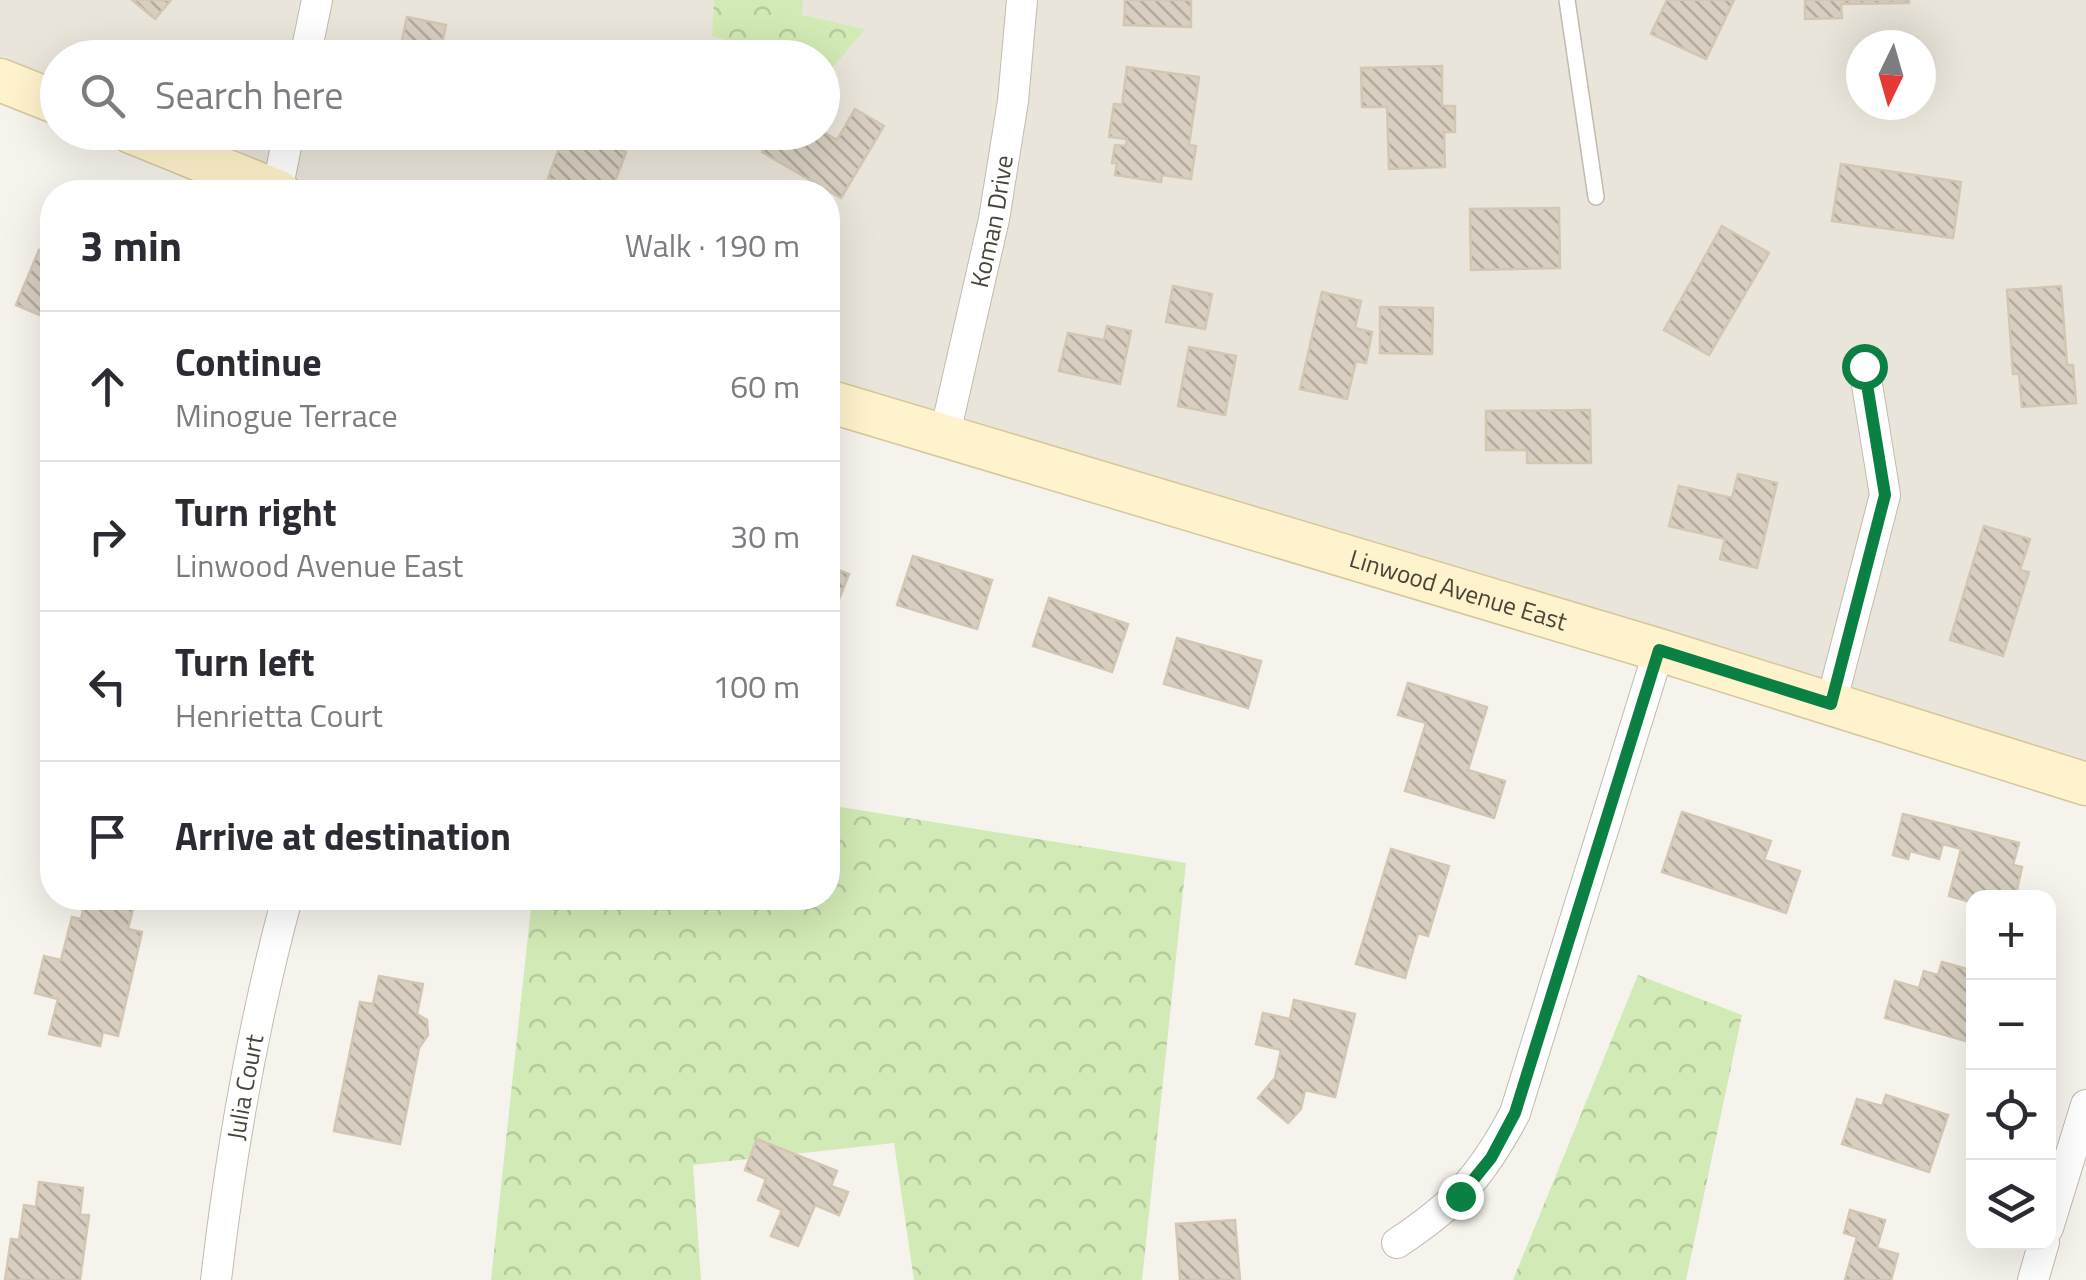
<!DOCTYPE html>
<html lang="en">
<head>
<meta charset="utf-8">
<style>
  body { margin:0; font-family:"Titillium Web",sans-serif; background:#f2f2f3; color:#2b2b33 }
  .controls { position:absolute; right:30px; bottom:30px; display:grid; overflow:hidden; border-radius:20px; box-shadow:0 10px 40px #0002 }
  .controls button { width:90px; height:90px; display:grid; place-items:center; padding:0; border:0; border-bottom:2px solid #e1e1e2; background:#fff; color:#2b2b33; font:50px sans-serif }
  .compass { position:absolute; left:1846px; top:30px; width:90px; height:90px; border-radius:50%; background:#fff; box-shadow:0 10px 40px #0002; rotate:185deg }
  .stop { position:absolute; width:30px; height:30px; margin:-22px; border:8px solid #0b8043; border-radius:50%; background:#fff }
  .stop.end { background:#0b8043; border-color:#fff; box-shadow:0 2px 10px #0008 }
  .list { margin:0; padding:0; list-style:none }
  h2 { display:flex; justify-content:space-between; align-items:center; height:130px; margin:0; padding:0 40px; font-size:42px }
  h2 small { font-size:32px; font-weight:400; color:#7c7c81 }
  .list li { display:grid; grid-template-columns:65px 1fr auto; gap:30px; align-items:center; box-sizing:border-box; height:150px; padding:0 40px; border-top:2px solid #e1e1e2 }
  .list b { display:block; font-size:38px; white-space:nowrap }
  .list p { margin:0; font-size:32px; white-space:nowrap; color:#7c7c81 }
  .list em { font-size:32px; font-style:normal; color:#7c7c81 }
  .icon { flex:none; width:55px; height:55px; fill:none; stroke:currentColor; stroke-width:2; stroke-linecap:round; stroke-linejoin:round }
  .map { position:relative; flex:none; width:2086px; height:1280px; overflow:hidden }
  .search { position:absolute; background:#fff; box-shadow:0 10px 40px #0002; left:40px; top:40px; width:800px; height:110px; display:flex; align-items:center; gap:25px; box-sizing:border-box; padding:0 35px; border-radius:55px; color:#7c7c81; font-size:38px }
  .panel { position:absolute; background:#fff; box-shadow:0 10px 40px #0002; left:40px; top:180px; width:800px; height:730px; border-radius:40px }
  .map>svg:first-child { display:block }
  .residential { fill:#eae5da; fill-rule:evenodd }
  .forest { fill:url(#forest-crowns) }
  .building { fill:url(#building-back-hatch); stroke:#d3c7b4; stroke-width:2.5 }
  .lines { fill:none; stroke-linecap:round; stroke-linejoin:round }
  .lane-casing { stroke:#c2bbae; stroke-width:18 }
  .street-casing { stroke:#c2bbae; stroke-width:32 }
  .secondary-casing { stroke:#d6c79b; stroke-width:45 }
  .lane { stroke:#fff; stroke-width:15 }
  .street { stroke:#fff; stroke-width:30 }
  .secondary { stroke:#fff3cd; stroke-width:42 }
  .route { stroke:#0b8043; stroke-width:12 }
  .labels { text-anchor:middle; stroke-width:9; stroke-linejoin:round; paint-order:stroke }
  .street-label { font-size:25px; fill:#4b4439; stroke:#fff }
</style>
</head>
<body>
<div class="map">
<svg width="2086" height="1280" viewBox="0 0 2086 1280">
  <defs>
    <pattern id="forest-crowns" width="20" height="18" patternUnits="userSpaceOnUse" patternTransform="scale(2.5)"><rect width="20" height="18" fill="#d2eab5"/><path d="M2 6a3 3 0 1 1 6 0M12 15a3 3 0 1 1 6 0" fill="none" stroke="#b6ca9c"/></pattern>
    <pattern id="building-back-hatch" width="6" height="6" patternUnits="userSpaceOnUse" patternTransform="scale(2.5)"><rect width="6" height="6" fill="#d8cfc1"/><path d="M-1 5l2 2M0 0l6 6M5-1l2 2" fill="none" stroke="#b1aa9e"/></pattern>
  </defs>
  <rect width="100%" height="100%" fill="#f6f3ec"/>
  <path class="residential" d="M0,0H2086V784L828,401V192H279L131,133L822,132V58H58L57,103L0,80ZM1861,45H1921V105H1861Z"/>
  <g class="forest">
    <polygon points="714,0 803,0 802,15 865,29 829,72 823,70 822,58 782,57 712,36"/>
    <polygon points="828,805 1186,863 1142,1280 914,1280 894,1143 693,1165 701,1280 491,1280 532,898 828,898"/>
    <polygon points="1638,975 1742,1015 1686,1280 1513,1280"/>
  </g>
  <g class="building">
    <polygon points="132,0 171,0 155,19"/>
    <polygon points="1125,0 1191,0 1191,27 1124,25"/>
    <polygon points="1667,0 1734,0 1706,59 1651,34"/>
    <polygon points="1805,0 1909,0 1909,3 1841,4 1842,18 1805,19"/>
    <polygon points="407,17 446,25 439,58 398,58"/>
    <polygon points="1442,66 1442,106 1455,106 1455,132 1444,132 1445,167 1389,169 1387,107 1362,107 1361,68"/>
    <polygon points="1127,67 1199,77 1189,145 1196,146 1191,179 1162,175 1161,182 1115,175 1117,163 1112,163 1115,145 1126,146 1127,139 1109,137 1114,104 1122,105"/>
    <polygon points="855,109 884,126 841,198 762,152 774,132 822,131 837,140"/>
    <polygon points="565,132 574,132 626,152 611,192 588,192 548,178"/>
    <polygon points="1841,164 1961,182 1953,238 1832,221"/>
    <polygon points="1559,208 1560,268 1471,270 1470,209"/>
    <polygon points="1722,226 1769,253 1709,355 1664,330"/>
    <polygon points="39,250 52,256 52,320 16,305"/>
    <polygon points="1173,286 1212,294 1205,329 1166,322"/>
    <polygon points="2061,286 2067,365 2073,365 2076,403 2022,407 2019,374 2013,374 2007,290"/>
    <polygon points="1322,292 1361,301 1355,328 1372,332 1366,363 1356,361 1347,399 1300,389"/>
    <polygon points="1380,307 1433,308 1432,354 1380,353"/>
    <polygon points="1107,326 1131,331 1120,384 1059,371 1068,333 1104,340"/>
    <polygon points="1189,347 1236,356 1225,415 1178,406"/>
    <polygon points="1590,410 1591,463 1527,463 1527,450 1486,450 1486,411"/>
    <polygon points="1738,474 1777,483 1757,568 1720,559 1725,539 1669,526 1679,486 1732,498"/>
    <polygon points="1984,526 2030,539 2020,570 2029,572 2003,656 1950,640"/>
    <polygon points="913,556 992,580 977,629 897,605"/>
    <polygon points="828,566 849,574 828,627"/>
    <polygon points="1049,598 1128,624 1112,672 1033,646"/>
    <polygon points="1177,638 1261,661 1248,708 1164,684"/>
    <polygon points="1408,683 1487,707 1468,770 1505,781 1494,818 1405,791 1426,723 1398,715"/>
    <polygon points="1682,812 1771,841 1764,860 1800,871 1786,913 1662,872"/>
    <polygon points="1903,814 2019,843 2013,865 2022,867 2015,898 1974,898 1974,903 1949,896 1961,849 1943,844 1939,859 1910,851 1908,859 1893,855"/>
    <polygon points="1391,849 1449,866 1428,936 1418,933 1405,978 1356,964"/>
    <polygon points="86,898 104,898 134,905 128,929 142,932 118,1036 103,1032 100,1046 49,1034 58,999 35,993 44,956 61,960 72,917 81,919"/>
    <polygon points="1942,962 1974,971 1974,1024 1969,1042 1885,1018 1895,981 1919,988 1924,971 1938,975"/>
    <polygon points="379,976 423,984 417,1014 427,1020 428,1035 419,1048 400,1144 334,1131 360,1002 373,1004"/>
    <polygon points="1294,1000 1355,1014 1335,1097 1305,1090 1301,1109 1288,1123 1258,1098 1275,1078 1281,1050 1256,1044 1263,1013 1290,1019"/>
    <polygon points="1886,1095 1948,1115 1929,1172 1842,1144 1857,1099 1882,1106"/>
    <polygon points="757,1139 837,1171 831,1186 848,1192 839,1215 815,1205 798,1246 771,1236 782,1210 758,1200 766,1179 745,1170"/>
    <polygon points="39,1182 83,1188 80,1215 89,1215 80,1280 5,1280 11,1239 19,1240 24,1205 36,1207"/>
    <polygon points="1850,1210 1885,1220 1877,1248 1898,1254 1891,1280 1845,1280 1857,1237 1844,1233"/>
    <polygon points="1235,1220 1240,1280 1180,1280 1176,1224"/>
  </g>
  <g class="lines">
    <defs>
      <polyline id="lane" points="1567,0 1596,197"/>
      <g id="street">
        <polyline points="305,58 317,0"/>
        <polyline points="277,191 289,132"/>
        <path id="s1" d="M944,438L994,219L1013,101L1022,0"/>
        <polyline points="1831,704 1885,495 1864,366"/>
        <polyline points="2048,1228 2086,1105"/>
        <path d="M1397,1243C1456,1204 1482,1176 1515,1113L1659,650"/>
        <path id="s2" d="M216,1280C231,1150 253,1024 287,898"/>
        <polyline points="2033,1280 2044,1242"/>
      </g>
      <g id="secondary">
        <polyline points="0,80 58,103"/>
        <polyline points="131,132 279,192"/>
        <path id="s3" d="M828,401L1659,650L2086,784"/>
      </g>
    </defs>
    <use href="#lane" class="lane-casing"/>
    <use href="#street" class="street-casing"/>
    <use href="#secondary" class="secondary-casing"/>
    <use href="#lane" class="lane"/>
    <use href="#street" class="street"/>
    <use href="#secondary" class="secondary"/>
  </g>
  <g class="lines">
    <polyline class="route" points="1460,1196 1491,1158 1515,1113 1659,650 1831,704 1885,495 1864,366"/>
  </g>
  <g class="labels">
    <g class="street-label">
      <text dy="9" stroke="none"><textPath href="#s1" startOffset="222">Koman Drive</textPath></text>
      <text dy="9" stroke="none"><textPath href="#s3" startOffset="658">Linwood Avenue East</textPath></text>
      <text dy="9" stroke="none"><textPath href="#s2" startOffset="195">Julia Court</textPath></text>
    </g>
  </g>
</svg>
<div class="controls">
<button>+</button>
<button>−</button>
<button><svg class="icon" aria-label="locate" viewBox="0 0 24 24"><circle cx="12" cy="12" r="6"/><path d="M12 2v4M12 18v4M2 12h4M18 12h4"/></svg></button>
<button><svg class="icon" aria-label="layers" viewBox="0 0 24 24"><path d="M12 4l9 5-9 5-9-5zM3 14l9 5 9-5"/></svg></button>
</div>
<svg class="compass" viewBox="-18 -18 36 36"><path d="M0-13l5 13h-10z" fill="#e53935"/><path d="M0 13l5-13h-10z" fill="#7c7c81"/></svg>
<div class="stop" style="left:1864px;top:366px"></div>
<div class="stop end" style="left:1460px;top:1196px"></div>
<div class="search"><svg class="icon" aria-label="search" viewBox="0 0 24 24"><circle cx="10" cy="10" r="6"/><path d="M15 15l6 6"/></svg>Search here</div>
<section class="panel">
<h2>3 min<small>Walk · 190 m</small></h2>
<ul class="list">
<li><svg class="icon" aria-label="ahead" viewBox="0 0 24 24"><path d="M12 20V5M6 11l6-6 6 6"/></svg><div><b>Continue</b><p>Minogue Terrace</p></div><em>60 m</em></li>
<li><svg class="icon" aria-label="right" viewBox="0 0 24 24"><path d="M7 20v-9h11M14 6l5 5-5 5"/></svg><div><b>Turn right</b><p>Linwood Avenue East</p></div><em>30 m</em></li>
<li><svg class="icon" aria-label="left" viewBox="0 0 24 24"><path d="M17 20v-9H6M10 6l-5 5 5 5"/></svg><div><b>Turn left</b><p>Henrietta Court</p></div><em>100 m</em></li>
<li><svg class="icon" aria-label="arrive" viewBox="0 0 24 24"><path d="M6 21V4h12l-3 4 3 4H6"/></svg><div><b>Arrive at destination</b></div></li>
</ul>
</section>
</div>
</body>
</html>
